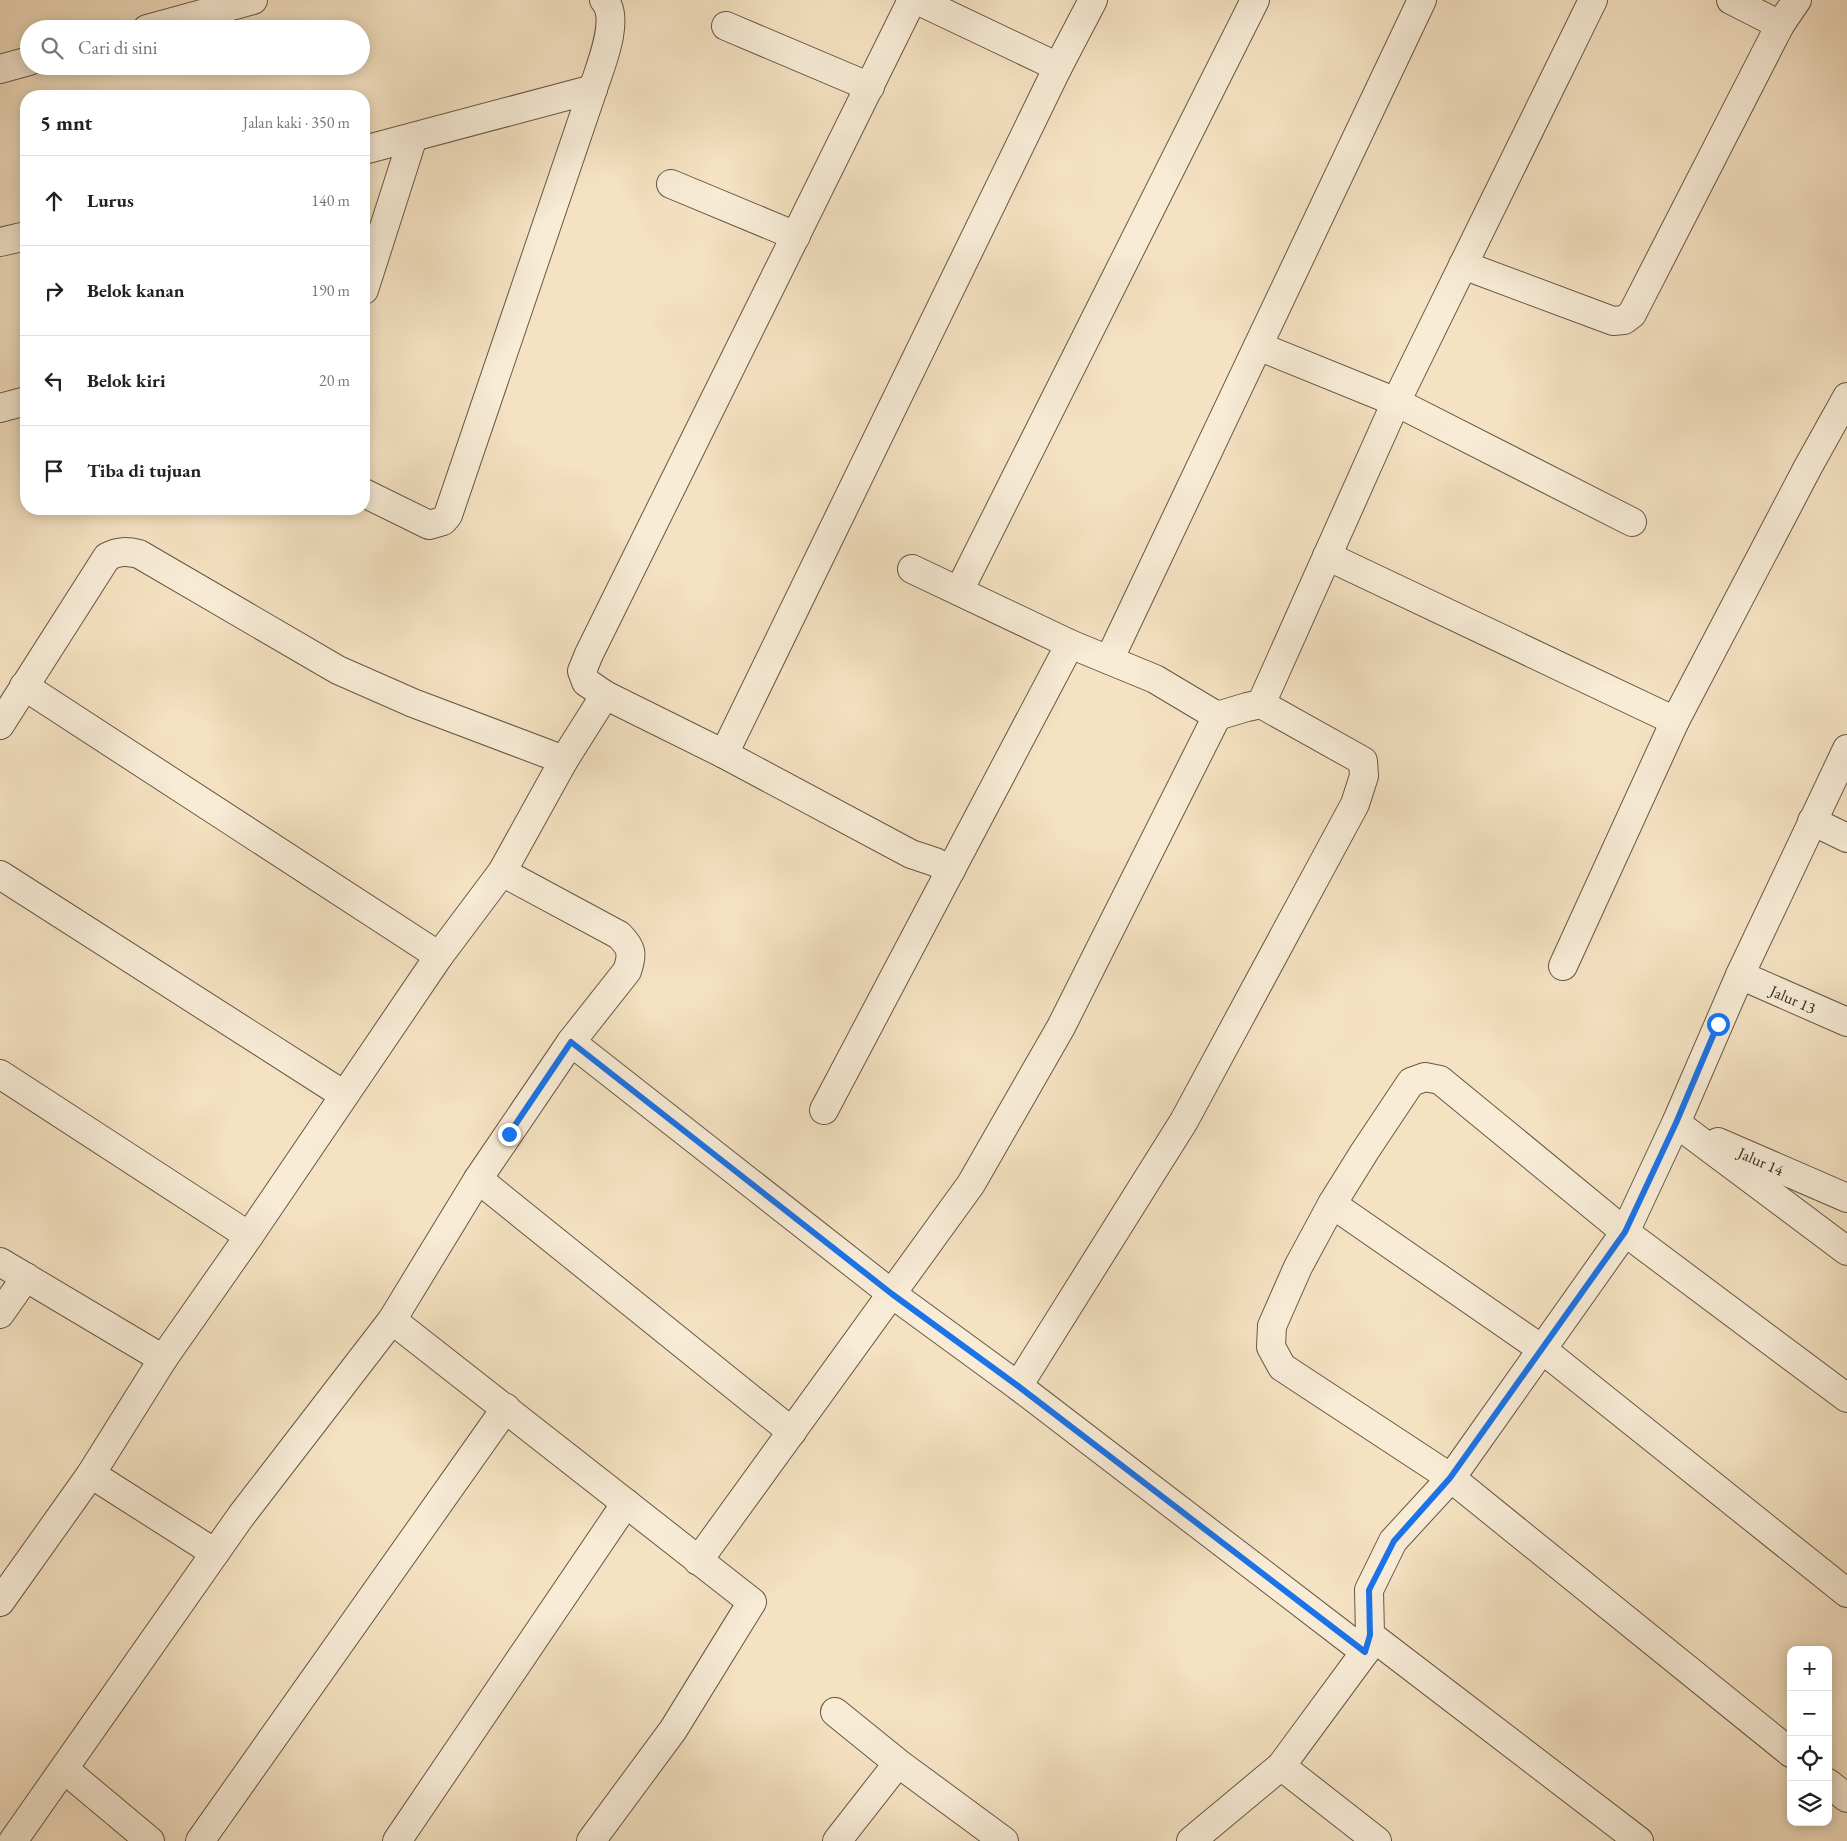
<!DOCTYPE html>
<html lang="id">
<head>
<meta charset="utf-8">
<style>
  body { margin:0; font-family:"EB Garamond",serif; background:#f2f2f2; color:#222 }
  .controls { position:absolute; right:15px; bottom:15px; display:grid; overflow:hidden; border-radius:10px; box-shadow:0 2px 12px #0003 }
  .controls button { width:45px; height:45px; display:grid; place-items:center; padding:0; border:0; border-bottom:1px solid #e0e0e0; background:#fff; color:#222; font:25px sans-serif }
  .stop { position:absolute; width:15px; height:15px; margin:-11px; border:4px solid #1a73e8; border-radius:50%; background:#fff }
  .stop.end { background:#1a73e8; border-color:#fff; box-shadow:0 1px 5px #0008 }
  .list { margin:0; padding:0; list-style:none }
  h2 { display:flex; justify-content:space-between; align-items:center; height:65px; margin:0; padding:0 20px; font-size:21px }
  h2 small { font-size:16px; font-weight:400; color:#767676 }
  .list li { display:grid; grid-template-columns:32px 1fr auto; gap:15px; align-items:center; box-sizing:border-box; height:90px; padding:0 20px; border-top:1px solid #e0e0e0 }
  .list b { display:block; font-size:19px; white-space:nowrap }
  .list em { font-size:16px; font-style:normal; color:#767676 }
  .icon { flex:none; width:28px; height:28px; fill:none; stroke:currentColor; stroke-width:2; stroke-linecap:round; stroke-linejoin:round }
  .map { position:relative; flex:none; width:1847px; height:1841px; overflow:hidden }
  .search { position:absolute; background:#fff; box-shadow:0 2px 12px #0003; left:20px; top:20px; width:350px; height:55px; display:flex; align-items:center; gap:12px; box-sizing:border-box; padding:0 18px; border-radius:28px; color:#767676; font-size:19px }
  .panel { position:absolute; background:#fff; box-shadow:0 2px 12px #0003; left:20px; top:90px; width:350px; height:425px; border-radius:20px }
  .map>svg:first-child { display:block }
  .lines { fill:none; stroke-linecap:round; stroke-linejoin:round }
  .street-casing { stroke:#665744; stroke-width:30 }
  .street { stroke:#f8ecd7; stroke-width:28 }
  .route { stroke:#1a73e8; stroke-width:6 }
  .labels { text-anchor:middle; stroke-width:4.5; stroke-linejoin:round; paint-order:stroke }
  .street-label { font-size:16px; fill:#37291a; stroke:#f8ecd7 }
</style>
</head>
<body>
<div class="map">
<svg width="1847" height="1841" viewBox="0 0 1847 1841">
  <rect width="100%" height="100%" fill="#f5e2c2"/>
  <filter id="stains"><feTurbulence type="fractalNoise" baseFrequency=".004" numOctaves="4"/><feColorMatrix values="0 0 0 0 .2 0 0 0 0 .09 0 0 0 0 .02 0 0 0 .5 -.17"/></filter>
  <radialGradient id="worn" r=".72"><stop offset=".6" stop-color="#630" stop-opacity="0"/><stop offset="1" stop-color="#630" stop-opacity=".3"/></radialGradient>
  <g class="lines">
    <defs>
      <g id="street">
        <polyline points="912,0 589,654 582,671 586,682 605,695 724,754 911,854 935,862 951,870"/>
        <polyline points="917,0 1058,67"/>
        <polyline points="1731,0 1780,25"/>
        <polyline points="726,26 870,87"/>
        <polyline points="147,29 253,0"/>
        <polyline points="0,69 29,61"/>
        <polyline points="364,150 593,89"/>
        <polyline points="671,184 796,236"/>
        <polyline points="0,242 26,236"/>
        <polyline points="1463,265 1613,321 1624,320 1632,314 1780,25 1797,0"/>
        <polyline points="364,290 413,137"/>
        <polyline points="1258,346 1396,402 1632,522"/>
        <polyline points="0,408 26,401"/>
        <path d="M364,493L429,525L443,521L448,515L593,89C600,67 621,19 604,0"/>
        <polyline points="1327,556 1675,721"/>
        <polyline points="912,569 1070,644 1155,679 1217,716 1247,707 1261,704 1396,402 1593,0"/>
        <polyline points="959,591 1255,0"/>
        <polyline points="1109,660 1422,0"/>
        <polyline points="24,686 439,956"/>
        <path d="M0,725L107,557C118,551 127,551 139,554L338,670L413,703L564,760"/>
        <polyline points="724,754 1058,67 1093,0"/>
        <polyline points="1812,821 1847,838"/>
        <polyline points="0,875 344,1095"/>
        <polyline points="1563,966 1675,721 1808,467 1847,397"/>
        <polyline points="1740,975 1847,1022"/>
        <polyline points="571,1042 892,1294 1018,1386 1365,1652"/>
        <polyline points="0,1074 249,1236"/>
        <polyline points="824,1110 1070,644"/>
        <polyline points="1676,1123 1847,1251"/>
        <polyline points="1718,1142 1847,1198"/>
        <polyline points="478,1179 792,1432"/>
        <polyline points="1332,1204 1543,1350 1847,1593"/>
        <polyline points="0,1262 163,1359"/>
        <polyline points="0,1314 26,1277"/>
        <polyline points="392,1320 752,1602 673,1730 591,1841"/>
        <polyline points="1018,1386 1184,1121 1355,804 1364,776 1363,761 1261,704"/>
        <polyline points="91,1474 215,1553"/>
        <polyline points="698,1561 971,1184 1061,1027 1217,716"/>
        <polyline points="0,1602 91,1474 163,1359 249,1236 439,956 502,872 564,760 605,695"/>
        <polyline points="1370,1635 1639,1841"/>
        <polyline points="835,1712 898,1763 1004,1841"/>
        <polyline points="1791,1753 1451,1478 1282,1367 1271,1347 1272,1326 1298,1267 1332,1204 1365,1151 1411,1082 1425,1077 1440,1080 1625,1232 1847,1398"/>
        <polyline points="1281,1766 1377,1841"/>
        <polyline points="64,1769 150,1841"/>
        <polyline points="1828,1783 1847,1798"/>
        <path d="M13,1841L241,1516L392,1320L478,1179L571,1042L627,971C633,954 632,948 619,935L502,872"/>
        <polyline points="200,1841 506,1408"/>
        <polyline points="397,1841 626,1503"/>
        <polyline points="837,1841 898,1763"/>
        <polyline points="1191,1841 1281,1766 1365,1652 1370,1635 1369,1590 1393,1541 1451,1478 1625,1232 1676,1123 1740,975 1847,749"/>
      </g>
    </defs>
    <use href="#street" class="street-casing"/>
    <use href="#street" class="street"/>
  </g>
  <g class="lines">
    <polyline class="route" points="509,1134 571,1042 892,1294 1018,1386 1365,1652 1370,1635 1369,1590 1394,1541 1450,1478 1625,1232 1676,1123 1718,1024"/>
  </g>
  <g class="labels">
    <g class="street-label">
      <text transform="translate(1793 999) rotate(24)" y="6">Jalur 13</text>
      <text transform="translate(1761 1161) rotate(24)" y="6">Jalur 14</text>
    </g>
  </g>
  <rect width="100%" height="100%" filter="url(#stains)"/>
  <rect width="100%" height="100%" fill="url(#worn)"/>
</svg>
<div class="controls">
<button>+</button>
<button>−</button>
<button><svg class="icon" aria-label="locate" viewBox="0 0 24 24"><circle cx="12" cy="12" r="6"/><path d="M12 2v4M12 18v4M2 12h4M18 12h4"/></svg></button>
<button><svg class="icon" aria-label="layers" viewBox="0 0 24 24"><path d="M12 4l9 5-9 5-9-5zM3 14l9 5 9-5"/></svg></button>
</div>
<div class="stop" style="left:1718px;top:1024px"></div>
<div class="stop end" style="left:509px;top:1134px"></div>
<div class="search"><svg class="icon" aria-label="search" viewBox="0 0 24 24"><circle cx="10" cy="10" r="6"/><path d="M15 15l6 6"/></svg>Cari di sini</div>
<section class="panel">
<h2>5 mnt<small>Jalan kaki · 350 m</small></h2>
<ul class="list">
<li><svg class="icon" aria-label="ahead" viewBox="0 0 24 24"><path d="M12 20V5M6 11l6-6 6 6"/></svg><div><b>Lurus</b></div><em>140 m</em></li>
<li><svg class="icon" aria-label="right" viewBox="0 0 24 24"><path d="M7 20v-9h11M14 6l5 5-5 5"/></svg><div><b>Belok kanan</b></div><em>190 m</em></li>
<li><svg class="icon" aria-label="left" viewBox="0 0 24 24"><path d="M17 20v-9H6M10 6l-5 5 5 5"/></svg><div><b>Belok kiri</b></div><em>20 m</em></li>
<li><svg class="icon" aria-label="arrive" viewBox="0 0 24 24"><path d="M6 21V4h12l-3 4 3 4H6"/></svg><div><b>Tiba di tujuan</b></div></li>
</ul>
</section>
</div>
</body>
</html>
